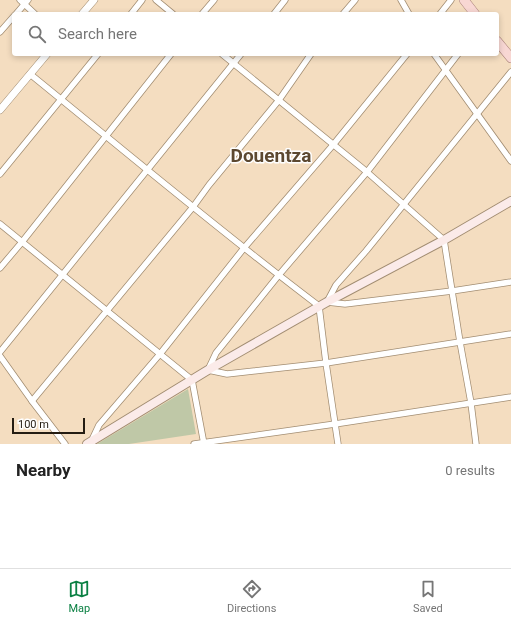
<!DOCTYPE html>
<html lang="en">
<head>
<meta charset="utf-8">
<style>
  body { margin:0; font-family:Roboto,sans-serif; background:#f2f2f2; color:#222 }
  .scale { position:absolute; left:12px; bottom:10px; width:73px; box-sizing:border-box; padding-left:4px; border:2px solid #241c11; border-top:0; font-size:11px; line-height:14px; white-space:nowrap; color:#241c11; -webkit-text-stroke:3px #fff; paint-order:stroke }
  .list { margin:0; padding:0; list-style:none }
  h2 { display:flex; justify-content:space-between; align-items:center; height:52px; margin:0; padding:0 16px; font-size:17px }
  h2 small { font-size:13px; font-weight:400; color:#767676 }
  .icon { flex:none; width:22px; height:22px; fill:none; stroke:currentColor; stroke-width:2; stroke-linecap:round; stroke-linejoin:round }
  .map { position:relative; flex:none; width:511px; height:444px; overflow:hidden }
  .search { position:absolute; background:#fff; box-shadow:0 2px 6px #0003; left:12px; right:12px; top:12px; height:44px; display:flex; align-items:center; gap:10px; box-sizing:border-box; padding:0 14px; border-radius:4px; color:#767676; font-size:15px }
  .sheet { height:124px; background:#fff }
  nav { display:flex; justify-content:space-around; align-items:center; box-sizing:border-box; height:56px; border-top:1px solid #e0e0e0; background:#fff; font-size:11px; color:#767676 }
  nav a { display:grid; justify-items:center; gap:2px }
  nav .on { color:#0b8043 }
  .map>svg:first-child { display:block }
  .grass { fill:#bfc8a7 }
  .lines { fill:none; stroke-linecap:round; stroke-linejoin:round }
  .minor-casing { stroke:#a28d72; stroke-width:7 }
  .tertiary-casing { stroke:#a28d72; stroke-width:8 }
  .secondary-casing { stroke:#a28d72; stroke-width:10 }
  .primary-casing { stroke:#ab847c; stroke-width:10 }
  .minor { stroke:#fff; stroke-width:5.5 }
  .tertiary { stroke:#fff; stroke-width:7 }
  .secondary { stroke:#fbebe9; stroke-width:8 }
  .primary { stroke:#f8d7d3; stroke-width:9 }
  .labels { text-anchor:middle; stroke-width:3; stroke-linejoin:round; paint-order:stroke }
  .town-label { font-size:19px; font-weight:bold; fill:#5c4830; stroke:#fff }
</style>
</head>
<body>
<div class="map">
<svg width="511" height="444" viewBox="0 0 511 444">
  <rect width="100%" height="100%" fill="#f4ddc0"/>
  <polygon class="grass" points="188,389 196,434 129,444 97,444"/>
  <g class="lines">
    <defs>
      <g id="minor">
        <polyline points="20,0 35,14"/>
        <polyline points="156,0 173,14"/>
        <polyline points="401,0 409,14"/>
        <polyline points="16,14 28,0"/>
        <polyline points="131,14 142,0"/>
        <polyline points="202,14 214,0"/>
        <polyline points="274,14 285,0"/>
        <polyline points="343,14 355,0"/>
        <polyline points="440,14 451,0"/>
        <polyline points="0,32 14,16"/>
        <polyline points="222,54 367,172 444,240 460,342 471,403 476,444"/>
        <polyline points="434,54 511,161"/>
        <polyline points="458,54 367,172 278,276 216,353 208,370 227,374 326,363 511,334"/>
        <polyline points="511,72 366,251 336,285 327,302 345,304 452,291 511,282"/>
        <path d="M30,74C126,152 221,232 319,306L326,363L338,444"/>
        <polyline points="0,174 98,54"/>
        <polyline points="0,224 192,380 204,444"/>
        <polyline points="0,268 22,242 171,54"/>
        <polyline points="0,352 241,54"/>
        <polyline points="0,356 32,401 65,444"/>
        <polyline points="32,401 193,207 209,185 279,100 311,54"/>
        <polyline points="91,442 99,425 160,354 244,248 333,145 407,54"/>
        <polyline points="194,444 335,424 511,397"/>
      </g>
      <g id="tertiary">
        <polyline points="82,14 94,0"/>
        <polyline points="0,110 47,54"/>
      </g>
      <polyline id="secondary" points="87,444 208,370 327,302 444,240 511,201"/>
      <g id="primary">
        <polyline points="464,0 475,14"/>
        <polyline points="497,41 511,58"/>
      </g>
    </defs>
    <use href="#minor" class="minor-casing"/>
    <use href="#tertiary" class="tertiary-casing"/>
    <use href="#secondary" class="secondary-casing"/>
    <use href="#primary" class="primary-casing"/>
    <use href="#minor" class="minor"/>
    <use href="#tertiary" class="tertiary"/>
    <use href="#secondary" class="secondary"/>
    <use href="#primary" class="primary"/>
  </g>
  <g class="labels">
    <g class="town-label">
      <text x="271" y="162">Douentza</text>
    </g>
  </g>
</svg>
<div class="scale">100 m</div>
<div class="search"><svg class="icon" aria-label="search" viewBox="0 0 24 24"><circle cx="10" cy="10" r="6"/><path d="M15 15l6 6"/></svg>Search here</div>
</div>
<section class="sheet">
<h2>Nearby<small>0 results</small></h2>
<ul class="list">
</ul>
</section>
<nav>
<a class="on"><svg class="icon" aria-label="map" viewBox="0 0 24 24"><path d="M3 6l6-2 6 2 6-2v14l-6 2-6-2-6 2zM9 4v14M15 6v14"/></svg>Map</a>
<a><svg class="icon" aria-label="directions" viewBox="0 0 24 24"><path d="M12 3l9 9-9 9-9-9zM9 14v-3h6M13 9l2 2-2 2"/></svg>Directions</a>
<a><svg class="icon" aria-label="saved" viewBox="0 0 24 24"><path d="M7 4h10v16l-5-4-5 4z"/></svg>Saved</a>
</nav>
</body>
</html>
